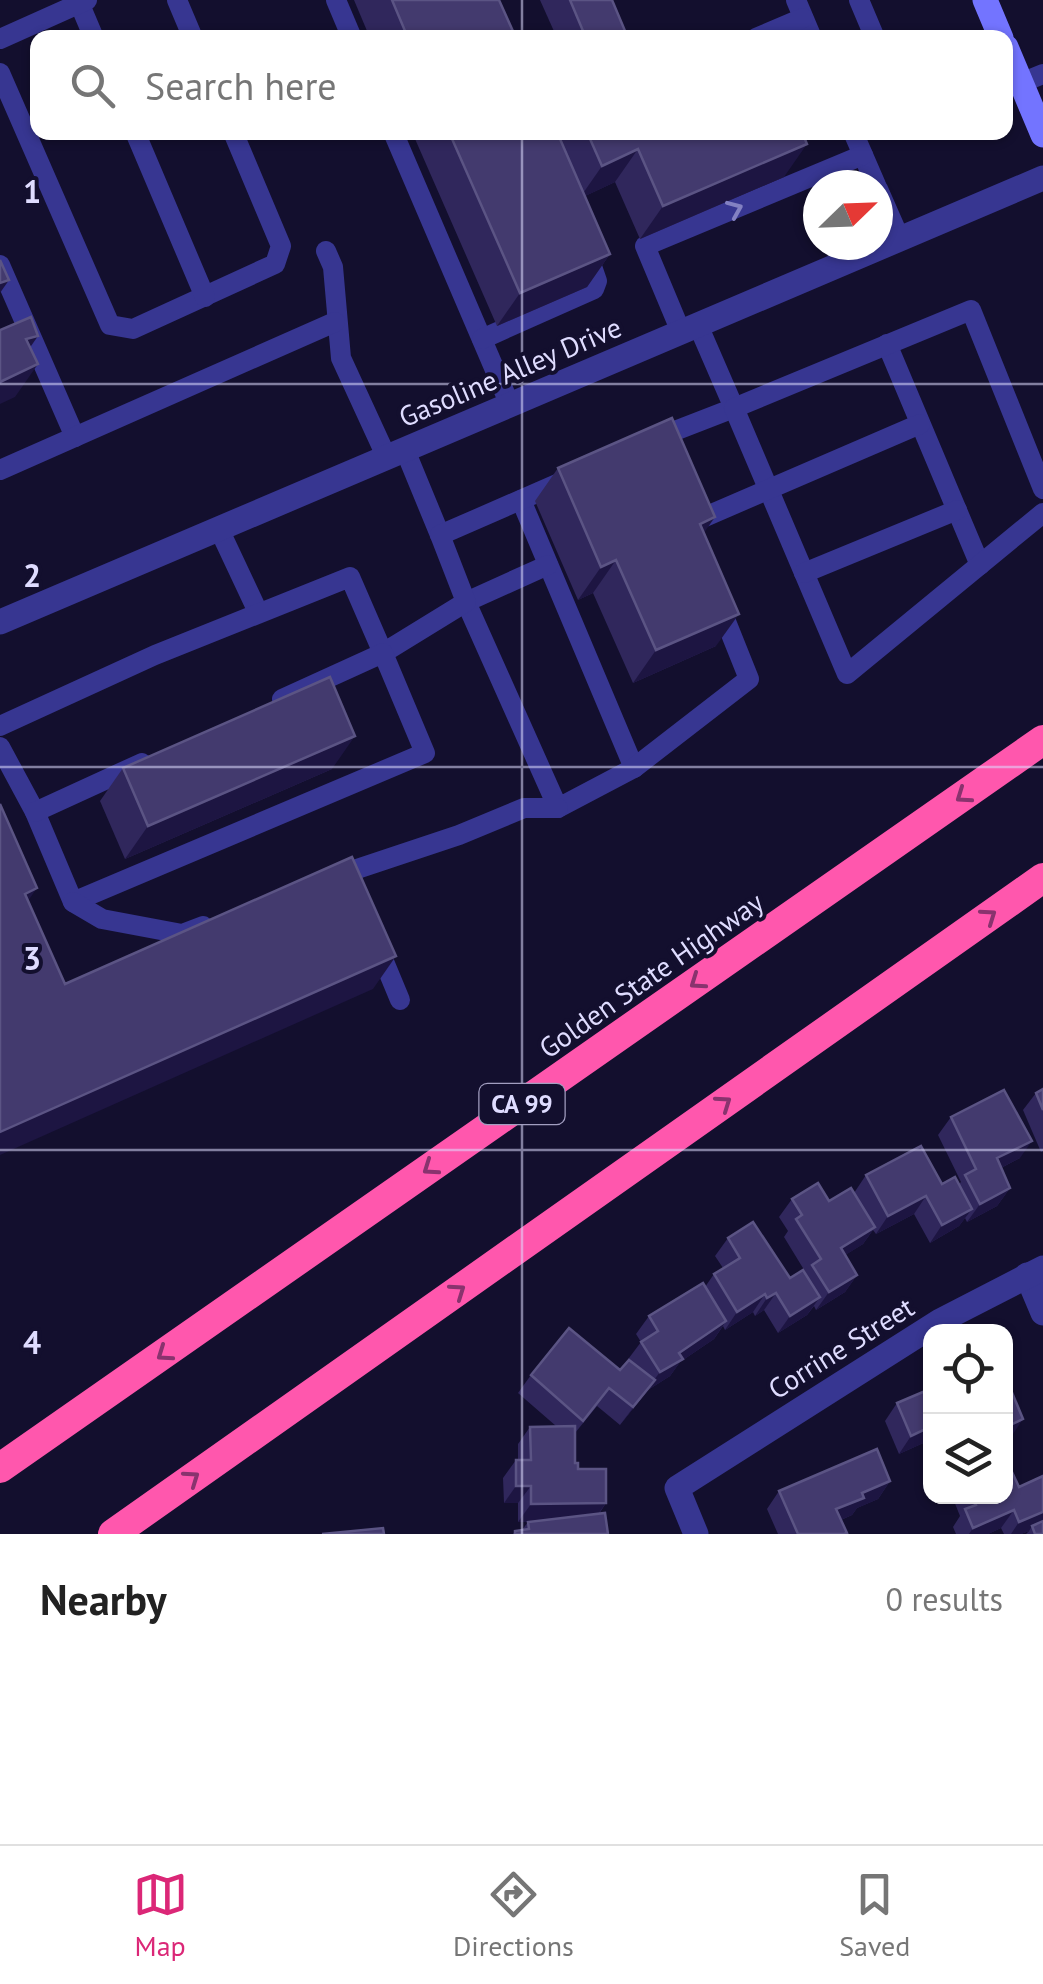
<!DOCTYPE html>
<html lang="en">
<head>
<meta charset="utf-8">
<style>
  body { margin:0; font-family:"PT Sans",sans-serif; background:#f2f2f2; color:#222 }
  .controls { position:absolute; right:30px; bottom:30px; display:grid; overflow:hidden; border-radius:20px; box-shadow:0 2px 8px #0004 }
  .controls button { width:90px; height:90px; display:grid; place-items:center; padding:0; border:0; border-bottom:2px solid #e0e0e0; background:#fff; color:#222; font:50px sans-serif }
  .compass { position:absolute; left:803px; top:170px; width:90px; height:90px; border-radius:50%; background:#fff; box-shadow:0 2px 8px #0004; rotate:67deg }
  .list { margin:0; padding:0; list-style:none }
  h2 { display:flex; justify-content:space-between; align-items:center; height:130px; margin:0; padding:0 40px; font-size:42px }
  h2 small { font-size:32px; font-weight:400; color:#767676 }
  .icon { flex:none; width:55px; height:55px; fill:none; stroke:currentColor; stroke-width:2; stroke-linecap:round; stroke-linejoin:round }
  .map { position:relative; flex:none; width:1043px; height:1534px; overflow:hidden }
  .search { position:absolute; background:#fff; box-shadow:0 2px 8px #0004; left:30px; right:30px; top:30px; height:110px; display:flex; align-items:center; gap:25px; box-sizing:border-box; padding:0 35px; border-radius:20px; color:#767676; font-size:38px }
  .sheet { height:310px; background:#fff }
  nav { display:flex; justify-content:space-around; align-items:center; box-sizing:border-box; height:140px; border-top:2px solid #e0e0e0; background:#fff; font-size:28px; color:#767676 }
  nav a { display:grid; justify-items:center; gap:5px }
  nav .on { color:#db2777 }
  .map>svg:first-child { display:block }
  .lines { fill:none; stroke-linecap:round; stroke-linejoin:round }
  .lane { stroke:#373691; stroke-width:20 }
  .street { stroke:#373691; stroke-width:25 }
  .secondary { stroke:#7374ff; stroke-width:25 }
  .highway { stroke:#ff57ad; stroke-width:30 }
  .wall { fill:#30275c }
  .shaded-wall { fill:#1d1542 }
  .building { fill:#433a6e; stroke:#5b5484; stroke-width:2.5 }
  .oneway { stroke:#8381c2 }
  .oneway2 { stroke:#89336e }
  .grid { fill:none; stroke:#dfdcff; stroke-width:2.5; stroke-opacity:0.55 }
  .labels { text-anchor:middle; stroke-width:8; stroke-linejoin:round; paint-order:stroke }
  .shield { fill:#130f2e; stroke:#a29ec0; stroke-width:2.5 }
  .shield-label { font-size:25px; font-weight:bold; fill:#dfdcff }
  .street-label { font-size:28px; fill:#dfdcff; stroke:#130f2e }
  .grid-label { font-size:32px; text-anchor:middle; font-weight:bold; fill:#dfdcff; stroke:#130f2e; stroke-width:8; stroke-linejoin:round; paint-order:stroke }
</style>
</head>
<body>
<div class="map">
<svg width="1043" height="1534" viewBox="0 0 1043 1534">
  <rect width="100%" height="100%" fill="#130f2e"/>
  <g class="lines">
    <g class="lane">
      <polyline points="78,0 94,38"/>
      <polyline points="177,0 193,38"/>
      <polyline points="336,0 352,38"/>
      <polyline points="796,0 812,38"/>
      <polyline points="859,0 875,38"/>
      <polyline points="756,38 803,18"/>
      <polyline points="0,39 87,0"/>
      <polyline points="0,73 110,325 133,329 275,264 281,246 233,132"/>
      <polyline points="1021,83 1043,74"/>
      <polyline points="135,132 205,297"/>
      <polyline points="393,132 510,405"/>
      <polyline points="853,132 876,185"/>
      <polyline points="878,189 900,239"/>
      <polyline points="326,251 333,267 341,358 387,458"/>
      <polyline points="0,265 75,437"/>
      <polyline points="681,332 645,246 863,155"/>
      <polyline points="482,339 594,289 597,281 586,249"/>
      <polyline points="887,344 980,565"/>
      <polyline points="654,439 734,408 698,325"/>
      <polyline points="405,450 440,535"/>
      <polyline points="0,470 335,322"/>
      <polyline points="1043,489 971,310 734,408 847,674 1043,513"/>
      <polyline points="521,500 634,768"/>
      <polyline points="693,522 920,424"/>
      <polyline points="219,529 258,612"/>
      <polyline points="548,565 466,602 558,808 634,768 749,679 719,604"/>
      <polyline points="804,573 957,510"/>
      <polyline points="0,726 155,655 350,577 383,653 466,602 440,535 564,481"/>
      <polyline points="0,747 35,812 73,902 425,753 383,653 282,699"/>
      <polyline points="35,812 142,763"/>
      <polyline points="333,877 459,835 524,808 558,808"/>
      <polyline points="73,902 102,919 182,934 203,926"/>
      <polyline points="378,947 400,1000"/>
    </g>
    <g class="street">
      <polyline points="0,622 1043,178"/>
      <polyline points="1027,1275 1043,1313"/>
      <polyline points="696,1534 677,1488 940,1321 1043,1268"/>
    </g>
    <g class="secondary">
      <polyline points="985,0 1001,38"/>
      <polyline points="1006,47 1043,135"/>
    </g>
    <g class="highway">
      <polyline points="0,1468 1043,740"/>
      <polyline points="113,1534 1043,878"/>
    </g>
  </g>
  <g class="wall">
    <polygon points="354,0 499,0 516,38 370,38"/>
    <polygon points="540,0 612,0 628,38 557,38"/>
    <polygon points="412,132 557,132 561,141 567,132 802,132 784,177 640,239 615,182 585,196 610,254 587,287 497,326"/>
    <polygon points="558,468 704,533 716,646 633,683 593,593 578,600 535,501"/>
    <polygon points="123,768 332,769 125,859 100,801"/>
    <polygon points="1043,1089 1043,1151 1041,1152 1023,1110 1036,1093"/>
    <polygon points="951,1117 1020,1158 1001,1168 1010,1188 997,1206 967,1222 965,1218 959,1226 930,1243 914,1214 876,1234 873,1230 863,1244 845,1255 857,1275 845,1292 816,1310 814,1306 807,1315 778,1333 764,1310 755,1316 753,1312 725,1330 723,1326 714,1339 680,1362 670,1376 648,1390 620,1425 597,1406 575,1433 575,1463 578,1469 606,1503 599,1514 608,1534 513,1534 515,1531 522,1530 528,1522 531,1522 518,1522 518,1503 504,1503 503,1478 516,1460 518,1460 518,1444 530,1427 556,1426 518,1393 531,1375 620,1370 641,1342 636,1334 649,1316 705,1287 714,1274 723,1268 715,1256 728,1238 790,1278 805,1274 806,1273 784,1237 788,1231 779,1217 792,1199 829,1201 854,1193 866,1175 942,1184 959,1184 961,1182 938,1135"/>
    <polygon points="897,1403 930,1440 899,1454 885,1421"/>
    <polygon points="890,1481 878,1499 857,1508 852,1515 841,1520 846,1534 778,1534 767,1509 779,1491"/>
    <polygon points="952,1496 1006,1496 1043,1534 1026,1534 1029,1531 1021,1534 1004,1534 1001,1528 988,1534 956,1534 953,1527 960,1516"/>
  </g>
  <g class="shaded-wall">
    <polygon points="807,144 784,177 640,239 663,206"/>
    <polygon points="638,149 615,182 579,199 602,166"/>
    <polygon points="610,254 587,287 497,326 520,293"/>
    <polygon points="9,280 0,293 0,283"/>
    <polygon points="38,336 15,369 26,339"/>
    <polygon points="38,364 15,397 0,404 0,382"/>
    <polygon points="715,517 692,550 700,524"/>
    <polygon points="616,560 593,593 578,600 601,567"/>
    <polygon points="739,614 716,646 633,683 656,650"/>
    <polygon points="355,736 332,769 125,859 148,826"/>
    <polygon points="37,888 14,921 25,894"/>
    <polygon points="396,956 373,989 0,1155 0,1132"/>
    <polygon points="1032,1141 1020,1158 985,1176 997,1158"/>
    <polygon points="1010,1188 997,1206 967,1222 980,1204"/>
    <polygon points="926,1196 914,1214 876,1234 888,1216"/>
    <polygon points="972,1209 959,1226 930,1243 942,1225"/>
    <polygon points="875,1227 863,1244 828,1266 841,1248"/>
    <polygon points="857,1275 845,1292 816,1310 829,1292"/>
    <polygon points="776,1293 764,1310 755,1316 767,1298"/>
    <polygon points="765,1294 753,1312 725,1330 737,1312"/>
    <polygon points="820,1297 807,1315 778,1333 790,1316"/>
    <polygon points="726,1321 714,1339 680,1362 670,1376 648,1390 620,1425 660,1372 679,1353"/>
    <polygon points="1023,1419 1011,1437 1006,1439 1006,1427"/>
    <polygon points="930,1427 930,1440 899,1454 911,1436"/>
    <polygon points="890,1481 878,1499 857,1508 852,1515 824,1527 836,1509 862,1493"/>
    <polygon points="516,1486 531,1486 518,1503 504,1503"/>
    <polygon points="606,1503 593,1521 518,1522 531,1504"/>
    <polygon points="1014,1510 1001,1528 988,1534 969,1534 973,1528"/>
    <polygon points="1043,1512 1043,1524 1032,1526 1029,1531 1021,1534 1011,1534 1019,1522"/>
  </g>
  <g class="building">
    <polygon points="392,0 499,0 516,38 408,38"/>
    <polygon points="570,0 612,0 628,38 586,38"/>
    <polygon points="449,132 557,132 610,254 520,293"/>
    <polygon points="587,132 802,132 807,144 663,206 638,149 602,166"/>
    <polygon points="0,260 9,280 0,283"/>
    <polygon points="31,317 38,336 26,339 38,364 0,382 0,330"/>
    <polygon points="672,418 715,517 700,524 739,614 656,650 616,560 601,567 558,468"/>
    <polygon points="330,677 355,736 148,826 123,768"/>
    <polygon points="0,804 37,888 25,894 65,984 352,857 396,956 0,1132"/>
    <polygon points="1043,1089 1043,1110 1036,1093"/>
    <polygon points="1004,1090 1032,1141 997,1158 1010,1188 980,1204 965,1175 976,1169 951,1117"/>
    <polygon points="921,1146 942,1184 955,1177 972,1209 942,1225 926,1196 888,1216 866,1175"/>
    <polygon points="818,1183 829,1201 851,1188 875,1227 841,1248 857,1275 829,1292 812,1265 821,1259 796,1219 802,1215 792,1199"/>
    <polygon points="753,1222 790,1278 803,1270 820,1297 790,1316 776,1293 767,1298 765,1294 737,1312 714,1274 740,1258 728,1238"/>
    <polygon points="703,1283 726,1321 679,1353 683,1359 660,1372 641,1342 658,1331 649,1316"/>
    <polygon points="569,1328 620,1370 629,1360 655,1380 633,1407 609,1388 583,1421 531,1375"/>
    <polygon points="1006,1378 1023,1419 1006,1427"/>
    <polygon points="930,1389 930,1427 911,1436 897,1403"/>
    <polygon points="575,1426 575,1463 578,1463 578,1469 606,1469 606,1503 531,1504 531,1486 516,1486 516,1460 531,1460 530,1427"/>
    <polygon points="877,1449 890,1481 862,1493 864,1498 836,1509 847,1533 844,1534 798,1534 779,1491"/>
    <polygon points="1006,1459 1019,1487 1043,1476 1043,1512 1019,1522 1014,1510 973,1528 965,1509 976,1505 972,1496 1006,1496"/>
    <polygon points="605,1513 608,1534 515,1534 515,1531 529,1529 528,1522"/>
    <polygon points="1043,1521 1043,1534 1035,1534 1032,1526"/>
    <polygon points="383,1528 384,1534 322,1534"/>
  </g>
  <defs><path id="oneway-chevron" d="M-2-3.5L2.5 0L-2 3.5" fill="none" stroke-width="1.6" stroke-linecap="round" stroke-linejoin="round" transform="scale(2.5)"/></defs>
  <use class="oneway" href="#oneway-chevron" transform="translate(735 209) rotate(-23)"/>
  <g class="oneway2">
    <use href="#oneway-chevron" transform="translate(963 796) rotate(145)"/>
    <use href="#oneway-chevron" transform="translate(989 916) rotate(-35)"/>
    <use href="#oneway-chevron" transform="translate(697 982) rotate(145)"/>
    <use href="#oneway-chevron" transform="translate(724 1103) rotate(-35)"/>
    <use href="#oneway-chevron" transform="translate(430 1168) rotate(145)"/>
    <use href="#oneway-chevron" transform="translate(458 1291) rotate(-35)"/>
    <use href="#oneway-chevron" transform="translate(164 1354) rotate(145)"/>
    <use href="#oneway-chevron" transform="translate(192 1478) rotate(-35)"/>
  </g>
  <path class="grid" d="M522,0V38M522,132V1534M0,384H1043M0,767H1043M0,1150H1043"/>
  <g class="labels">
    <rect class="shield" x="479.5" y="1084" width="85" height="40" rx="8"/>
    <g class="shield-label">
      <text x="522" y="1113">CA 99</text>
    </g>
    <g class="street-label">
      <text transform="translate(510 372) rotate(-23)" y="10">Gasoline Alley Drive</text>
      <text transform="translate(651 975) rotate(-35)" y="10">Golden State Highway</text>
      <text transform="translate(841 1348) rotate(-32)" y="10">Corrine Street</text>
    </g>
  </g>
  <g class="grid-label">
    <text x="32" y="203">1</text>
    <text x="32" y="587">2</text>
    <text x="32" y="970">3</text>
    <text x="32" y="1354">4</text>
  </g>
</svg>
<div class="controls">
<button><svg class="icon" aria-label="locate" viewBox="0 0 24 24"><circle cx="12" cy="12" r="6"/><path d="M12 2v4M12 18v4M2 12h4M18 12h4"/></svg></button>
<button><svg class="icon" aria-label="layers" viewBox="0 0 24 24"><path d="M12 4l9 5-9 5-9-5zM3 14l9 5 9-5"/></svg></button>
</div>
<svg class="compass" viewBox="-18 -18 36 36"><path d="M0-13l5 13h-10z" fill="#e53935"/><path d="M0 13l5-13h-10z" fill="#767676"/></svg>
<div class="search"><svg class="icon" aria-label="search" viewBox="0 0 24 24"><circle cx="10" cy="10" r="6"/><path d="M15 15l6 6"/></svg>Search here</div>
</div>
<section class="sheet">
<h2>Nearby<small>0 results</small></h2>
<ul class="list">
</ul>
</section>
<nav>
<a class="on"><svg class="icon" aria-label="map" viewBox="0 0 24 24"><path d="M3 6l6-2 6 2 6-2v14l-6 2-6-2-6 2zM9 4v14M15 6v14"/></svg>Map</a>
<a><svg class="icon" aria-label="directions" viewBox="0 0 24 24"><path d="M12 3l9 9-9 9-9-9zM9 14v-3h6M13 9l2 2-2 2"/></svg>Directions</a>
<a><svg class="icon" aria-label="saved" viewBox="0 0 24 24"><path d="M7 4h10v16l-5-4-5 4z"/></svg>Saved</a>
</nav>
</body>
</html>
